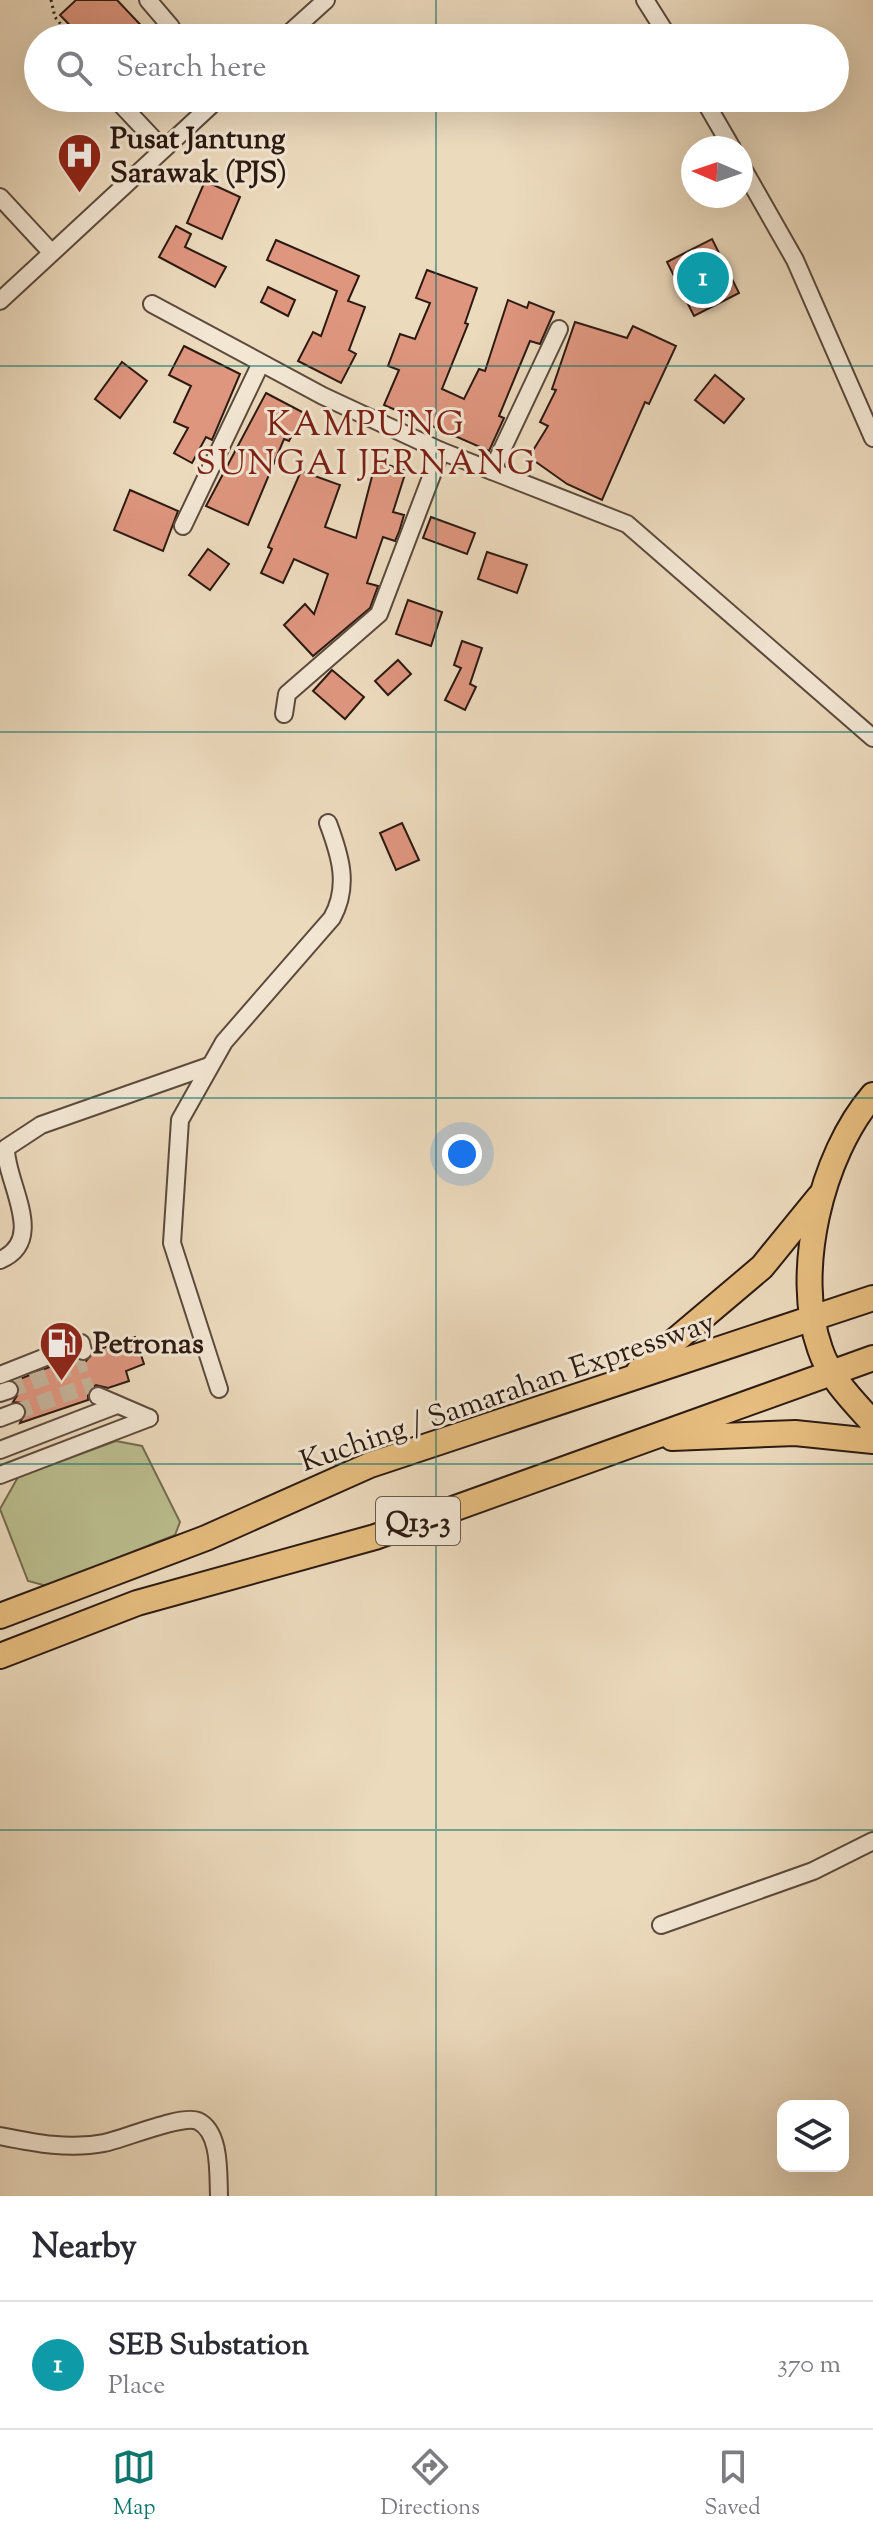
<!DOCTYPE html>
<html lang="en">
<head>
<meta charset="utf-8">
<style>
  body { margin:0; font-family:"Sorts Mill Goudy",serif; background:#f7f7f7; color:#2b2b33 }
  .controls { position:absolute; right:24px; bottom:24px; display:grid; overflow:hidden; border-radius:16px; box-shadow:0 8px 32px #0002 }
  .controls button { width:72px; height:72px; display:grid; place-items:center; padding:0; border:0; border-bottom:2px solid #e1e1e2; background:#fff; color:#2b2b33; font:40px sans-serif }
  .compass { position:absolute; left:681px; top:136px; width:72px; height:72px; border-radius:50%; background:#fff; box-shadow:0 8px 32px #0002; rotate:272deg }
  .you { position:absolute; left:462px; top:1154px; width:28px; height:28px; margin:-20px; border:6px solid #fff; border-radius:50%; background:#1a73e8; box-shadow:0 0 0 12px #1a73e833 }
  .badge { display:grid; place-items:center; width:52px; height:52px; border-radius:50%; background:#0f766e; color:#fff; font-size:26px; font-weight:700 }
  .pin { position:absolute; translate:-50% -50%; border:4px solid #fff; box-shadow:0 2px 8px #0006 }
  .list { margin:0; padding:0; list-style:none }
  h2 { display:flex; justify-content:space-between; align-items:center; height:104px; margin:0; padding:0 32px; font-size:34px }
  h2 small { font-size:26px; font-weight:400; color:#7c7c81 }
  .list li { display:grid; grid-template-columns:52px 1fr auto; gap:24px; align-items:center; box-sizing:border-box; height:128px; padding:0 32px; border-top:2px solid #e1e1e2 }
  .list b { display:block; font-size:30px; white-space:nowrap }
  .list p { margin:0; font-size:26px; white-space:nowrap; color:#7c7c81 }
  .list em { font-size:26px; font-style:normal; color:#7c7c81 }
  .icon { flex:none; width:44px; height:44px; fill:none; stroke:currentColor; stroke-width:2; stroke-linecap:round; stroke-linejoin:round }
  .map { position:relative; flex:none; width:873px; height:2196px; overflow:hidden }
  .search { position:absolute; background:#fff; box-shadow:0 8px 32px #0002; left:24px; right:24px; top:24px; height:88px; display:flex; align-items:center; gap:20px; box-sizing:border-box; padding:0 28px; border-radius:44px; color:#7c7c81; font-size:30px }
  .sheet { height:232px; background:#fff }
  nav { display:flex; justify-content:space-around; align-items:center; box-sizing:border-box; height:112px; border-top:2px solid #e1e1e2; background:#fff; font-size:22px; color:#7c7c81 }
  nav a { display:grid; justify-items:center; gap:4px }
  nav .on { color:#0f766e }
  .map>svg:first-child { display:block }
  .green { fill:#bbbe8f; stroke:#746c50; stroke-width:2 }
  .building { fill:#df967f; stroke:#2c1a12; stroke-width:2 }
  .lines { fill:none; stroke-linecap:round; stroke-linejoin:round }
  .minor-tunnel { stroke:#c6b49b; stroke-width:16; stroke-dasharray:16 8; stroke-linecap:butt }
  .minor-casing { stroke:#5c4a3d; stroke-width:20 }
  .highway-casing { stroke:#2c1a12; stroke-width:28 }
  .path { stroke:#2c1a12; stroke-width:3; stroke-dasharray:2 4; stroke-linecap:butt }
  .minor { stroke:#f3e7d4; stroke-width:16 }
  .highway { stroke:#e6bd7e; stroke-width:24 }
  .grid { fill:none; stroke:#0f766e; stroke-width:2; stroke-opacity:0.55 }
  .labels { text-anchor:middle; stroke-width:6; stroke-linejoin:round; paint-order:stroke }
  .shield { fill:#f3e7d4; stroke:#68584c; stroke-width:2 }
  .shield-label { font-size:28px; font-weight:bold; fill:#2c1a12 }
  .poi-label { font-size:30px; font-weight:bold; fill:#2c1a12; stroke:#f3e7d4; text-anchor:start }
  .street-label { font-size:30px; fill:#2c1a12; stroke:#f3e7d4 }
  .quarter-label { font-size:34px; letter-spacing:2px; fill:#7a1f14; stroke:#f3e7d4 }
</style>
</head>
<body>
<div class="map">
<svg width="873" height="2196" viewBox="0 0 873 2196">
  <rect width="100%" height="100%" fill="#ecdabd"/>
  <filter id="stains"><feTurbulence type="fractalNoise" baseFrequency=".0025" numOctaves="4"/><feColorMatrix values="0 0 0 0 .2 0 0 0 0 .09 0 0 0 0 .02 0 0 0 .5 -.17"/></filter>
  <radialGradient id="worn" r=".72"><stop offset=".6" stop-color="#630" stop-opacity="0"/><stop offset="1" stop-color="#630" stop-opacity=".3"/></radialGradient>
  <polygon class="green" points="116,1441 142,1446 180,1522 175,1535 47,1586 28,1581 0,1509 18,1477"/>
  <g class="building">
    <polygon points="76,0 117,0 153,38 82,38 60,15"/>
    <polygon points="205,181 240,197 222,239 187,223"/>
    <polygon points="176,226 191,234 185,247 226,267 215,287 159,257"/>
    <polygon points="712,239 739,293 694,316 667,262"/>
    <polygon points="276,240 359,276 348,301 365,307 349,350 356,354 341,383 298,361 313,332 321,336 337,291 267,260"/>
    <polygon points="427,270 477,288 465,323 468,324 442,389 464,399 479,369 485,371 508,300 527,308 529,302 554,312 540,344 530,341 499,416 504,418 489,451 384,405 399,370 388,366 400,334 415,339 430,303 416,298"/>
    <polygon points="268,287 295,300 288,316 261,302"/>
    <polygon points="575,322 627,338 633,326 676,346 649,404 645,402 602,500 567,484 529,457 548,426 540,422 556,390 552,389"/>
    <polygon points="184,346 240,374 212,440 206,437 192,463 174,453 188,428 174,422 191,386 169,375"/>
    <polygon points="122,362 147,381 120,418 95,399"/>
    <polygon points="715,375 744,399 724,423 695,400"/>
    <polygon points="266,393 304,413 289,441 284,439 248,525 206,506"/>
    <polygon points="376,461 406,471 393,512 404,515 399,532 395,541 383,537 367,583 378,586 370,608 313,656 284,625 305,604 314,614 328,574 294,559 283,583 261,573 272,549 268,547 301,471 340,485 325,527 356,538"/>
    <polygon points="130,490 178,511 163,551 114,530"/>
    <polygon points="431,517 475,533 467,554 423,538"/>
    <polygon points="208,549 229,564 210,590 189,575"/>
    <polygon points="487,552 527,565 517,593 478,579"/>
    <polygon points="408,600 442,612 431,646 396,634"/>
    <polygon points="462,641 482,648 470,684 476,687 465,710 445,700 461,668 454,665"/>
    <polygon points="398,660 411,674 388,695 375,681"/>
    <polygon points="332,670 364,697 345,719 313,691"/>
    <polygon points="402,823 419,860 396,870 380,833"/>
    <polygon points="135,1337 144,1364 126,1371 129,1381 108,1388 96,1385 88,1391 88,1400 20,1423 26,1409 22,1403 13,1402 20,1391 15,1381 74,1357 86,1361 94,1351"/>
  </g>
  <g class="lines">
    <g class="minor-tunnel">
      <polyline points="9,1390 86,1363"/>
      <polyline points="16,1412 93,1384"/>
    </g>
    <defs>
      <g id="minor">
        <polyline points="148,0 171,27 170,38"/>
        <polyline points="645,0 669,38"/>
        <polyline points="284,38 326,0"/>
        <polyline points="115,98 163,149"/>
        <polyline points="703,98 732,148"/>
        <polyline points="741,165 795,260 873,438"/>
        <polyline points="0,197 51,252"/>
        <polyline points="0,301 219,98"/>
        <polyline points="152,304 323,396 441,451 627,524 873,738"/>
        <polyline points="492,471 559,329"/>
        <polyline points="183,526 261,363"/>
        <polyline points="284,714 287,694 379,614 441,451"/>
        <path d="M0,1260C48,1240 5,1182 6,1148L41,1125L209,1066"/>
        <polyline points="0,1375 81,1343 83,1351"/>
        <path d="M219,1389L172,1243L180,1120L224,1042L332,918C350,886 340,855 328,823"/>
        <polyline points="0,1393 9,1390"/>
        <polyline points="98,1396 149,1418"/>
        <polyline points="0,1418 16,1412"/>
        <polyline points="0,1450 117,1405"/>
        <polyline points="0,1475 149,1418"/>
        <polyline points="661,1925 813,1871 873,1841"/>
        <path d="M0,2136C35,2143 69,2150 104,2143C124,2139 182,2114 198,2121C221,2132 218,2174 219,2195"/>
      </g>
      <g id="highway">
        <path d="M873,1095C821,1155 793,1273 820,1349C829,1377 853,1401 873,1423"/>
        <polyline points="639,1371 762,1267 819,1197"/>
        <polyline points="672,1438 795,1433 873,1441"/>
        <polyline points="0,1616 206,1538 370,1465 873,1298"/>
        <polyline points="0,1656 137,1603 375,1537 873,1358"/>
      </g>
    </defs>
    <use href="#minor" class="minor-casing"/>
    <use href="#highway" class="highway-casing"/>
    <polyline class="path" points="51,0 55,17 72,38"/>
    <use href="#minor" class="minor"/>
    <use href="#highway" class="highway"/>
  </g>
  <path class="grid" d="M436,0V38M436,98V2196M0,366H873M0,732H873M0,1098H873M0,1464H873M0,1830H873"/>
  <defs>
    <symbol id="hospital-pin" viewBox="-11 -11 22 30"><path d="M0 17L-7.5 6A9.5 9.5 0 1 1 7.5 6Z" fill="#8f2418" stroke="#f3e7d4"/><path d="M-5-5h3v3.5h4V-5h3V5h-3V1.5h-4V5h-3Z" fill="#fff"/></symbol>
    <symbol id="fuel-pin" viewBox="-11 -11 22 30"><path d="M0 17L-7.5 6A9.5 9.5 0 1 1 7.5 6Z" fill="#8f2418" stroke="#f3e7d4"/><path d="M-5.5-6h7V0h2V4h1.3V-2.5L3-4.5l.8-.8L6-3V5H2.5V1h-1V6h-7ZM-4.2-4.7v3.2H.2V-4.7Z" fill="#fff"/></symbol>
  </defs>
  <g fill-rule="evenodd">
    <use href="#hospital-pin" x="54" y="130" width="51" height="69"/>
    <use href="#fuel-pin" x="36" y="1318" width="51" height="69"/>
  </g>
  <g class="labels">
    <rect class="shield" x="376" y="1497" width="84" height="48" rx="6"/>
    <g class="shield-label">
      <text x="418" y="1531">Q13-3</text>
    </g>
    <g class="poi-label">
      <text x="110" y="148">Pusat Jantung<tspan x="110" dy="34">Sarawak (PJS)</tspan></text>
      <text x="93" y="1353">Petronas</text>
    </g>
    <g class="street-label">
      <text transform="translate(507 1391) rotate(-19)" y="10">Kuching / Samarahan Expressway</text>
    </g>
    <g class="quarter-label">
      <text x="366" y="435">KAMPUNG<tspan x="366" dy="39">SUNGAI JERNANG</tspan></text>
    </g>
  </g>
  <rect width="100%" height="100%" filter="url(#stains)"/>
  <rect width="100%" height="100%" fill="url(#worn)"/>
</svg>
<div class="controls">
<button><svg class="icon" aria-label="layers" viewBox="0 0 24 24"><path d="M12 4l9 5-9 5-9-5zM3 14l9 5 9-5"/></svg></button>
</div>
<svg class="compass" viewBox="-18 -18 36 36"><path d="M0-13l5 13h-10z" fill="#e53935"/><path d="M0 13l5-13h-10z" fill="#7c7c81"/></svg>
<div class="you"></div>
<div class="pin badge" style="left:703px;top:278px;background:#0f9aa8">1</div>
<div class="search"><svg class="icon" aria-label="search" viewBox="0 0 24 24"><circle cx="10" cy="10" r="6"/><path d="M15 15l6 6"/></svg>Search here</div>
</div>
<section class="sheet">
<h2>Nearby<small></small></h2>
<ul class="list">
<li><span class="badge" style="background:#0f9aa8">1</span><div><b>SEB Substation</b><p>Place</p></div><em>370 m</em></li>
</ul>
</section>
<nav>
<a class="on"><svg class="icon" aria-label="map" viewBox="0 0 24 24"><path d="M3 6l6-2 6 2 6-2v14l-6 2-6-2-6 2zM9 4v14M15 6v14"/></svg>Map</a>
<a><svg class="icon" aria-label="directions" viewBox="0 0 24 24"><path d="M12 3l9 9-9 9-9-9zM9 14v-3h6M13 9l2 2-2 2"/></svg>Directions</a>
<a><svg class="icon" aria-label="saved" viewBox="0 0 24 24"><path d="M7 4h10v16l-5-4-5 4z"/></svg>Saved</a>
</nav>
</body>
</html>
